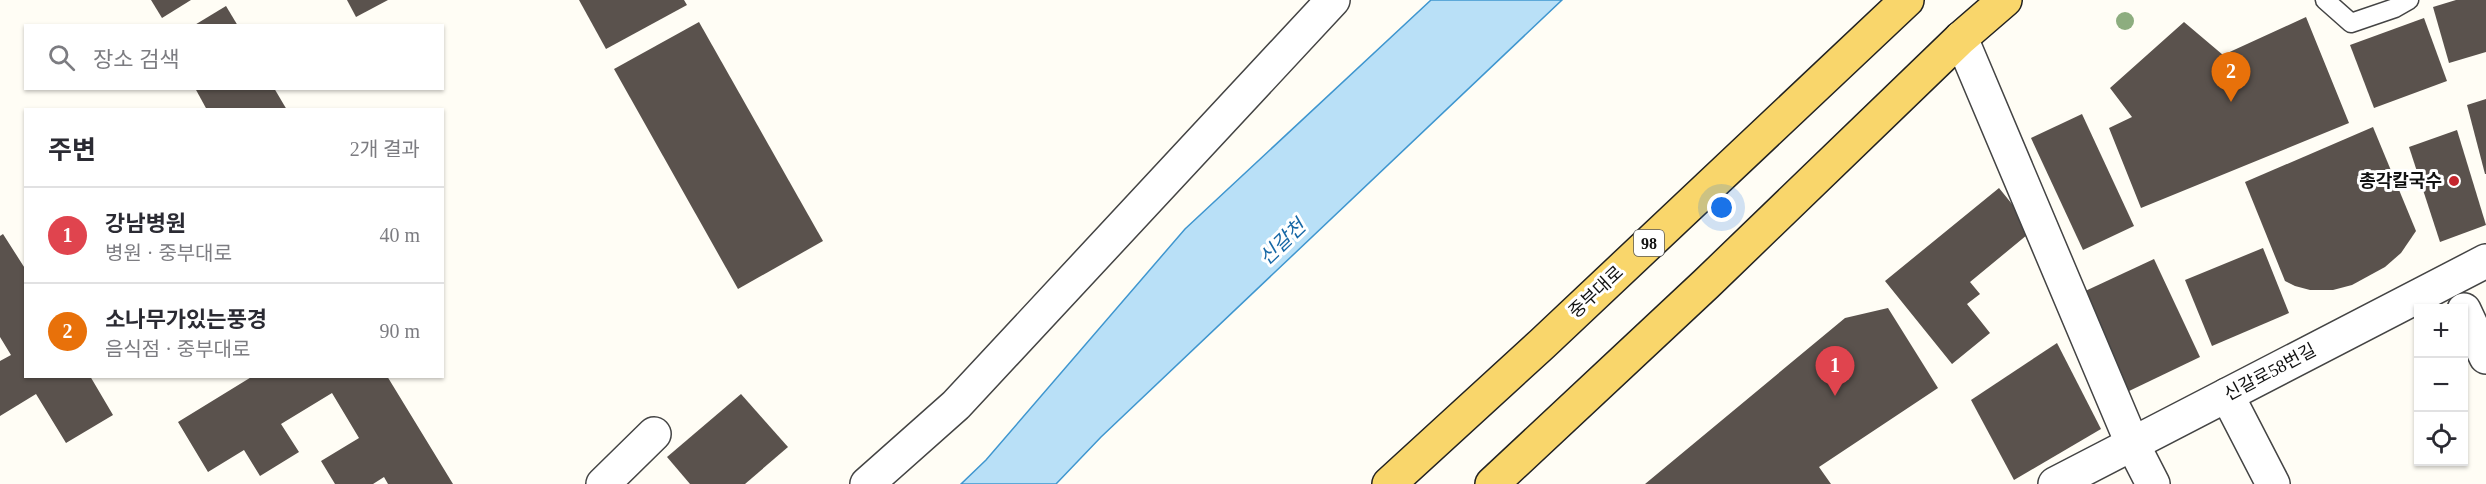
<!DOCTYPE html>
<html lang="ko">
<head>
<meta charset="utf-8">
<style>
  body { margin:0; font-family:"Times New Roman","Noto Sans KR",serif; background:#f7f7f7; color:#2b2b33 }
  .controls { position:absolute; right:18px; bottom:18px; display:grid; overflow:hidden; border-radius:0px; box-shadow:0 2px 4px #0004 }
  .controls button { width:54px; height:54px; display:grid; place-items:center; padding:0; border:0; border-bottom:2px solid #e1e1e2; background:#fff; color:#2b2b33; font:30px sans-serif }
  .you { position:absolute; left:1722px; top:208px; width:21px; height:21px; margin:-15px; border:4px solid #fff; border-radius:50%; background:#1a73e8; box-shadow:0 0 0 9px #1a73e833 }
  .badge { display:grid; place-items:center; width:39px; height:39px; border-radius:50%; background:#c4262e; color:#fff; font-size:20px; font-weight:700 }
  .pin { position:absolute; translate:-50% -50px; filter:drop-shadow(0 2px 3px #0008) }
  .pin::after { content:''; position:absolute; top:32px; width:21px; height:18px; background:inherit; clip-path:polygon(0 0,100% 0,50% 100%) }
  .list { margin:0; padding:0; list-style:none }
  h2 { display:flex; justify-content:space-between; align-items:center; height:78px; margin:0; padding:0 24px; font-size:26px }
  h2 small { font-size:20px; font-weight:400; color:#7c7c81 }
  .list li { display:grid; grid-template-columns:39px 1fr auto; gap:18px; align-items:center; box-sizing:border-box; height:96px; padding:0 24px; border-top:2px solid #e1e1e2 }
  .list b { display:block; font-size:22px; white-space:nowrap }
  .list p { margin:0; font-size:20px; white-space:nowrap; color:#7c7c81 }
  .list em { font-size:20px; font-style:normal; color:#7c7c81 }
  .icon { flex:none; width:33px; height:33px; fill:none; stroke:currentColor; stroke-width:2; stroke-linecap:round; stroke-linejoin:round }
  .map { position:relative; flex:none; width:2486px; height:484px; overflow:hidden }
  .search { position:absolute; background:#fff; box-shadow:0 2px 4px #0004; left:24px; top:24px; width:420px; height:66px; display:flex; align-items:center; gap:15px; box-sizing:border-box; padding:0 21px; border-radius:0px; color:#7c7c81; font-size:22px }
  .panel { position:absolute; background:#fff; box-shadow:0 2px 4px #0004; left:24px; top:108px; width:420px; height:270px; border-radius:0px }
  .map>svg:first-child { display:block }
  .water { fill:#b9e0f7; stroke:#3f96cf; stroke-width:1.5 }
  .building { fill:#5a524d }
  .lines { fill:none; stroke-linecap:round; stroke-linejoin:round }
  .service-casing { stroke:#444; stroke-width:21 }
  .minor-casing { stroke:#444; stroke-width:36 }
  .tertiary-casing { stroke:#444; stroke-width:36 }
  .primary-casing { stroke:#222; stroke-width:36 }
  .service { stroke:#fff; stroke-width:18 }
  .minor { stroke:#fff; stroke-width:33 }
  .tertiary { stroke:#fff; stroke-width:33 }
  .primary { stroke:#f9d66b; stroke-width:33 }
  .tree { fill:#8dad7f }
  .poi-dot { fill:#c4262e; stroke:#fff; stroke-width:2 }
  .labels { text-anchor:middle; stroke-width:6; stroke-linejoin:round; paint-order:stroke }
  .shield { fill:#fff; stroke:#585858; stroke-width:1.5 }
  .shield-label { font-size:16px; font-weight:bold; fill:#111 }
  .poi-label { font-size:18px; font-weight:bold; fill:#111; stroke:#fff; text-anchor:end }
  .street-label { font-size:18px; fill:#111; stroke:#fff }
  .water-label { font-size:20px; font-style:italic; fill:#1768a6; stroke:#fff }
</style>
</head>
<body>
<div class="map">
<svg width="2486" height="484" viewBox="0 0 2486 484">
  <rect width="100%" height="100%" fill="#fffdf5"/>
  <polygon class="water" points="1431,0 1562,0 1101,437 1056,484 961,484 986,460 1185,229"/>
  <g class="building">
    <polygon points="151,0 191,0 162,18"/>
    <polygon points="347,0 388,0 356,17"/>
    <polygon points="579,0 684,0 687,5 606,49"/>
    <polygon points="2456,0 2486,0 2486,52 2449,63 2433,7"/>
    <polygon points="226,6 238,26 193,26"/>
    <polygon points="2306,17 2349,123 2141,208 2109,128 2132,117 2110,88 2184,22 2223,55"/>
    <polygon points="2424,18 2447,81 2374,108 2350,45"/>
    <polygon points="699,22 823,241 738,289 614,69"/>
    <polygon points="195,88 274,88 287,110 207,110"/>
    <polygon points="2486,99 2486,174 2485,174 2467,105"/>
    <polygon points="2082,114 2134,226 2083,250 2031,138"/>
    <polygon points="2373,127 2416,231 2401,253 2385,267 2352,285 2333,290 2310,290 2295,286 2285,281 2245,182"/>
    <polygon points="2457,130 2486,225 2440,242 2409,147"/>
    <polygon points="1999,188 2033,230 1970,282 1980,294 1967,304 1990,333 1952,364 1885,281"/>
    <polygon points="3,234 26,270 26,376 90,376 113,415 66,443 36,394 0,416 0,361 11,355 0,337 0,236"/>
    <polygon points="2263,248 2289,313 2212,346 2185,280"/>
    <polygon points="2154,259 2200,357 2127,392 2081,293"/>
    <polygon points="1888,308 1938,388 1819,467 1831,484 1645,484 1845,318"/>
    <polygon points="2057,343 2101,429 2014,480 1971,400"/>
    <polygon points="253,376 387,376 453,484 388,484 384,477 373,484 335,484 321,461 359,438 332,393 281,424 299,452 260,476 244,450 208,472 178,422"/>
    <polygon points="741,394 788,447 745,484 690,484 667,457"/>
  </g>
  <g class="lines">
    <defs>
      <polyline id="service" points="2325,0 2351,23 2395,8 2409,0"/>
      <g id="minor">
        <polyline points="1961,38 2132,443 2153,484"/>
        <polyline points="2464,310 2486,357"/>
        <polyline points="2227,395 2273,484"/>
        <polyline points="603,484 654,434"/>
        <polyline points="867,484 956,405 1333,0"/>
      </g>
      <polyline id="tertiary" points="2055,484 2486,261"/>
      <g id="primary">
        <polyline points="1389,484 1542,344 1907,0"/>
        <polyline points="1492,484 1706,284 1961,38 2005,0"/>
      </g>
    </defs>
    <use href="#service" class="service-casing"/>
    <use href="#minor" class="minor-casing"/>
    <use href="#tertiary" class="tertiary-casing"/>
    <use href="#primary" class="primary-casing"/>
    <use href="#service" class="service"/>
    <use href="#minor" class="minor"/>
    <use href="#tertiary" class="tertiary"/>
    <use href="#primary" class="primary"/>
  </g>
  <circle class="tree" cx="2125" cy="21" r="9"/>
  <circle class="poi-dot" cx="2454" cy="181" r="6"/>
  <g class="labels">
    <rect class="shield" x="1634" y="230" width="30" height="26" rx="4.5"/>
    <g class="shield-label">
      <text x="1649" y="249">98</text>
    </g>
    <g class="poi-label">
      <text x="2442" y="187">총각칼국수</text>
    </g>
    <g class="street-label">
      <text transform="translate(1596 292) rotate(-43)" y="6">중부대로</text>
      <text transform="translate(2270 372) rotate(-28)" y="6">신갈로58번길</text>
    </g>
    <g class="water-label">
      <text transform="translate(1282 242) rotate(-44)" y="7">신갈천</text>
    </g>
  </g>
</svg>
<div class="controls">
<button>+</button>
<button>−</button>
<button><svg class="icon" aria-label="locate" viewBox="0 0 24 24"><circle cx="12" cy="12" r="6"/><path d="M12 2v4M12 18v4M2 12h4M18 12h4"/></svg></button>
</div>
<div class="you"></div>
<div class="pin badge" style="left:1835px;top:396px;background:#e0444e">1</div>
<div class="pin badge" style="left:2231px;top:102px;background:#e8710a">2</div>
<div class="search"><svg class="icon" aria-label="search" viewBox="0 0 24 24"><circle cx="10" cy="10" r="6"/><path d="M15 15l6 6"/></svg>장소 검색</div>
<section class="panel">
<h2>주변<small>2개 결과</small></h2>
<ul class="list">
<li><span class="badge" style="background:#e0444e">1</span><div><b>강남병원</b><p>병원 · 중부대로</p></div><em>40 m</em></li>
<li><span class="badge" style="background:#e8710a">2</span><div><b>소나무가있는풍경</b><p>음식점 · 중부대로</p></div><em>90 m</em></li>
</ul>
</section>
</div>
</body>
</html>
